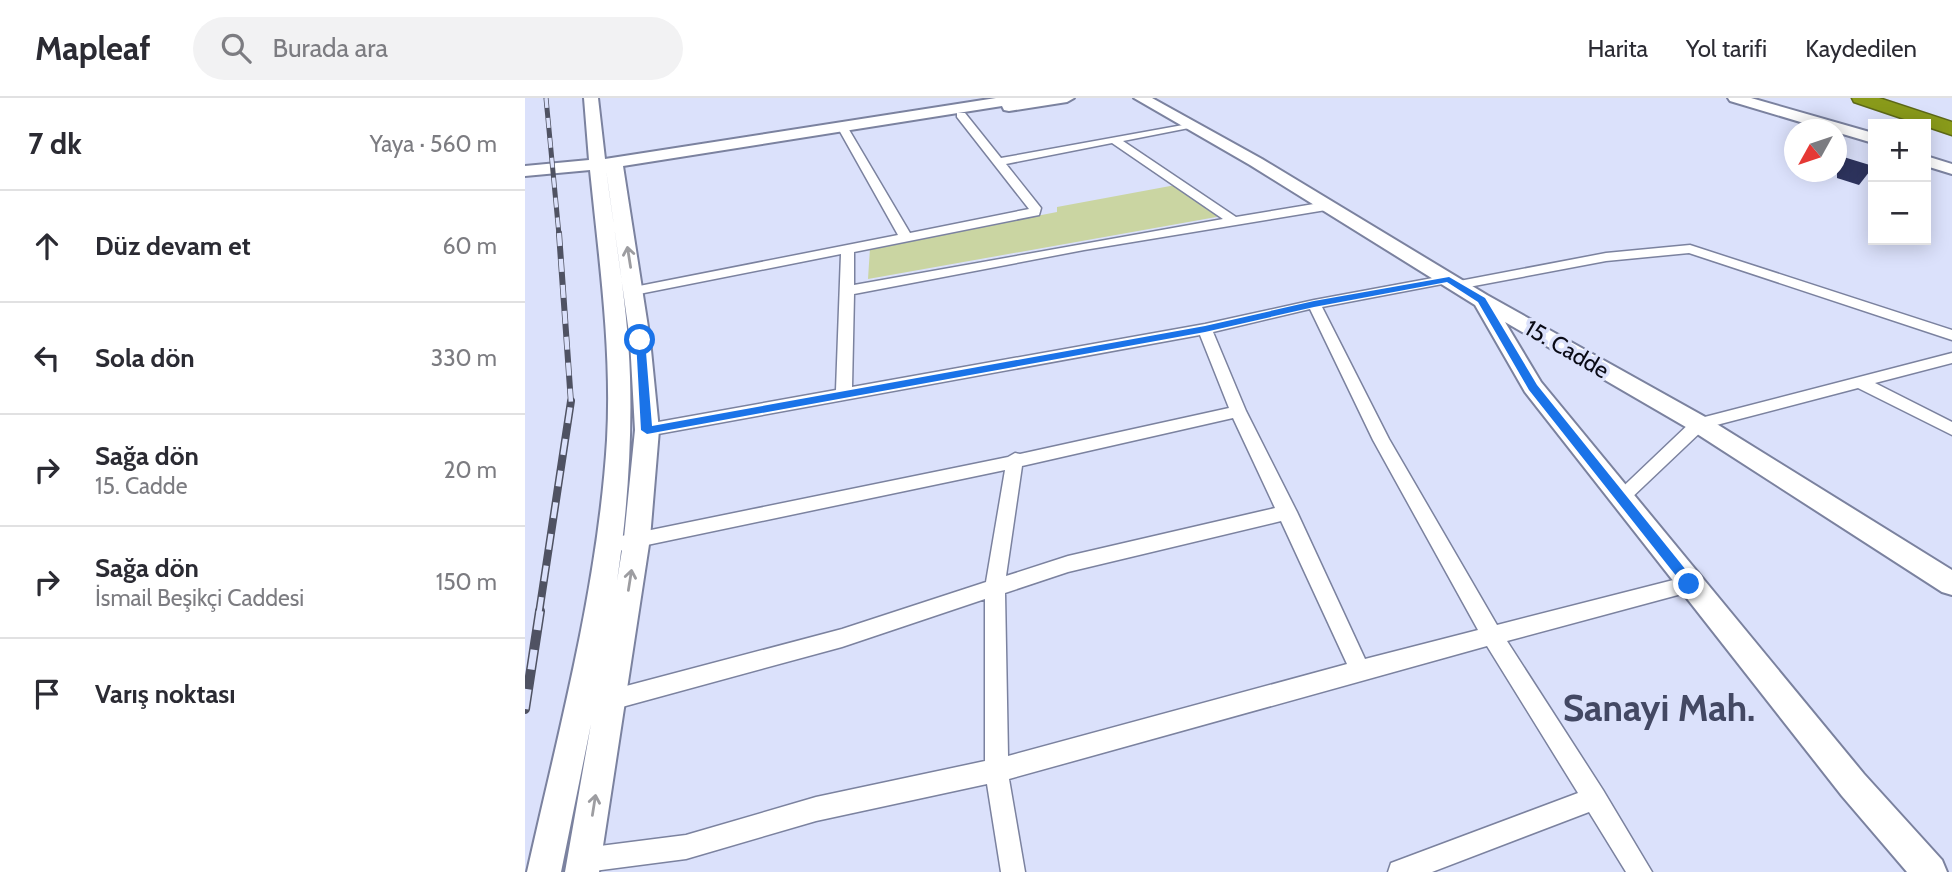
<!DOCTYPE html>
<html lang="tr">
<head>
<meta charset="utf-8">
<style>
  body { margin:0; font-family:Cabin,sans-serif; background:#f2f2f3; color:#2b2b33 }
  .controls { position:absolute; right:21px; top:21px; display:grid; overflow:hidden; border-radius:0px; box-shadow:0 4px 18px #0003 }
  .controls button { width:63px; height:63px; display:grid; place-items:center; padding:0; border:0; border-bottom:2px solid #e1e1e2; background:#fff; color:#2b2b33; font:35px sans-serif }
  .compass { position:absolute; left:1259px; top:21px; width:63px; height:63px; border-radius:50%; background:#fff; box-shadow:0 4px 18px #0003; rotate:230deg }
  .stop { position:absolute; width:21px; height:21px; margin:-16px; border:5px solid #1a73e8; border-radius:50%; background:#fff }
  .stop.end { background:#1a73e8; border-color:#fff; box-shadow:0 2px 7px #0008 }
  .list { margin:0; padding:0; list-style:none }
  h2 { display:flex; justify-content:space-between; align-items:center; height:91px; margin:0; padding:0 28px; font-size:30px }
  h2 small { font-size:23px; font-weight:400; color:#7c7c81 }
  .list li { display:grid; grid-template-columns:46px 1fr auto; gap:21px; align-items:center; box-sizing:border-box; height:112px; padding:0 28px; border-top:2px solid #e1e1e2 }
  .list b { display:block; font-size:26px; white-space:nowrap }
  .list p { margin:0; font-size:23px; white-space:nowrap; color:#7c7c81 }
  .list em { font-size:23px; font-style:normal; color:#7c7c81 }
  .icon { flex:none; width:38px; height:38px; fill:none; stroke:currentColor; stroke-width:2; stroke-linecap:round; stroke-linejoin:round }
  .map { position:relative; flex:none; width:1427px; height:774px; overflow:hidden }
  header { display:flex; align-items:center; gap:42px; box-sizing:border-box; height:98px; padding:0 35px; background:#fff; border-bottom:2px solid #e1e1e2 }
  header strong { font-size:33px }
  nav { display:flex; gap:38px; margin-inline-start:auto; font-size:24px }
  .search { width:490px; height:63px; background:#f2f2f3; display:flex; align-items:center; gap:18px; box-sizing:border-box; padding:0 24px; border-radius:38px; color:#7c7c81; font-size:26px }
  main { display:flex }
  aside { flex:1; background:#fff }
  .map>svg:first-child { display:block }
  .green { fill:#cad5a2 }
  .building { fill:#2e345e }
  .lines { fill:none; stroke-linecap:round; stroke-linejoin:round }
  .street-casing { stroke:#7b829f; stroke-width:3 }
  .secondary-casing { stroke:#7b829f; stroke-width:4 }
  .highway-casing { stroke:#5c6818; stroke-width:3 }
  .street { fill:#fff; fill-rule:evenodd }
  .secondary { fill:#fff; fill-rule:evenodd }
  .highway { fill:#899a1a; fill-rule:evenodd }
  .rail-far3-casing { stroke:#4f5262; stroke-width:5 }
  .rail-far2-casing { stroke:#4f5262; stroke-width:6 }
  .rail-far1-casing { stroke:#4f5262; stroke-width:8 }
  .rail-casing { stroke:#4f5262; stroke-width:10 }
  .rail-far3 { stroke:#dbe1fb; stroke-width:3.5; stroke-dasharray:10; stroke-linecap:butt }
  .rail-far2 { stroke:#dbe1fb; stroke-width:4.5; stroke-dasharray:13; stroke-linecap:butt }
  .rail-far1 { stroke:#dbe1fb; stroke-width:5; stroke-dasharray:16; stroke-linecap:butt }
  .rail { stroke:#dbe1fb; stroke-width:7; stroke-dasharray:20; stroke-linecap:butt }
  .oneway { stroke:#9d9da1 }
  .route { fill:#1a73e8 }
  .labels { text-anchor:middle; stroke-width:7; stroke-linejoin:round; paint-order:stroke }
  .street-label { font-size:23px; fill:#090a15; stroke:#dbe1fb }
  .near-district-label { font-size:37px; font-weight:bold; fill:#434863; stroke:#dbe1fb }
</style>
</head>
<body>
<header>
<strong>Mapleaf</strong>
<div class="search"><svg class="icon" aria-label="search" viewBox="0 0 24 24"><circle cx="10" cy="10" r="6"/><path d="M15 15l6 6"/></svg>Burada ara</div>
<nav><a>Harita</a><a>Yol tarifi</a><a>Kaydedilen</a></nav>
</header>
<main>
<aside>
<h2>7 dk<small>Yaya · 560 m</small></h2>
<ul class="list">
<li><svg class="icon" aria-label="ahead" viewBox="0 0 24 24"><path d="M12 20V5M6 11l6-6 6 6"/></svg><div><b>Düz devam et</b></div><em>60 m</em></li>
<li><svg class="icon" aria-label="left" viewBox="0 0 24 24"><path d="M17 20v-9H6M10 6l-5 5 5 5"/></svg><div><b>Sola dön</b></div><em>330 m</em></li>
<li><svg class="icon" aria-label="right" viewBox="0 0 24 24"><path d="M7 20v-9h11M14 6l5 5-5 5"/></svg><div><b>Sağa dön</b><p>15. Cadde</p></div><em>20 m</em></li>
<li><svg class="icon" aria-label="right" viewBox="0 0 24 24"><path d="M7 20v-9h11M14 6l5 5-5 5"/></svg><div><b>Sağa dön</b><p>İsmail Beşikçi Caddesi</p></div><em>150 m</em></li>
<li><svg class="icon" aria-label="arrive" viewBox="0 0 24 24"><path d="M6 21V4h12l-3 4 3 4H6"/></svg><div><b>Varış noktası</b></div></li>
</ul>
</aside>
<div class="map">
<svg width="1427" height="774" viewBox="0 0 1427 774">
  <rect width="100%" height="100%" fill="#dbe1fb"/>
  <polygon class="green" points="656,86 697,118 343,181 345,150 532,114 532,109"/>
  <polygon class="building" points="1312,57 1348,68 1348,69 1334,87 1312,80"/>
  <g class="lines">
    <defs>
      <g id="street">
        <path d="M432,15H440L476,60L669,25V29L598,43L711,119L801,104L807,108L801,112L559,152L329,196L327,289L680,226L789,202L924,177L929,178V184L1081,155L1165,147L1427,232V242L1164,155L1081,163L933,191L928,190V184L797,209L864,341L972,527L1164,478L1171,480L1174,486L1171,492L1164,494L982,543L1078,692L1127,774H1101L1064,714L907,774H863L866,765L1053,695L962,548L484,681L500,774H476L462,686L291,723L161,761L61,774L50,771L47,762L50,753L59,750L161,737L291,699L460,663V501L317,549L86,612L78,609L75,602L78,595L86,592L317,531L461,484L480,372L84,455L77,452L75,447L77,442L483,359L490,355L495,356L704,310L675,237L122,338L116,336L114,332L122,326L311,292L316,156L109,197L102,193L109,189L373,137L313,30L314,28L323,30L385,135L504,111L432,19ZM587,45L698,121L329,187V154L514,117L516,110L481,66ZM785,211L848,342L953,532L840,561L772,414L721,313L688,234ZM708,320L750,410L543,458L481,478L497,368ZM756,423L822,566L483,658L480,495L543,474Z"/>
        <polygon points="1427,255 1427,265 1350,285 1427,324 1427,337 1333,290 1180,330 1101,405 1089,405 1086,400 1168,322"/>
      </g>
      <g id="secondary">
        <path d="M59,0H73L80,61L471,0H549L542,4L484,13L479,12L477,8L98,68L125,242L134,332L125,440L74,774H40L66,626L36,774H2C34,631 73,488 82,342C87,251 74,162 65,72L0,78V68L64,62ZM81,71L105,242L110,332L99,440L92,483C102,415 107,347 105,279C103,209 90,140 81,71Z"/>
        <polygon points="609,0 627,0 737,61 962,197 1182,320 1427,472 1427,497 1417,494 1166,332 980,224 1016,284 1339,676 1417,762 1422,774 1382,774 1317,698 1000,294 950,207 725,67"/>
        <polygon points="1203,0 1226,0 1348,35 1348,45 1311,34 1311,32 1302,32 1205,3"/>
        <polygon points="1401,58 1427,66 1427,76 1401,68"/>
      </g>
      <polygon id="highway" points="1327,0 1354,0 1427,24 1427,37 1329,4"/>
    </defs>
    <use href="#street" class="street-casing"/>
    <use href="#secondary" class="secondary-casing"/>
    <use href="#highway" class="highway-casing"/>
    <use href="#street" class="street"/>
    <use href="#secondary" class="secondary"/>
    <use href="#highway" class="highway"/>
    <defs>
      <polyline id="rail-far3" points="21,0 34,137"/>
      <polyline id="rail-far2" points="34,135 46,305"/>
      <polyline id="rail-far1" points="14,515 46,303"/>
      <polyline id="rail" points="0,611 15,513"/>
    </defs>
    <use href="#rail-far3" class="rail-far3-casing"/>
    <use href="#rail-far2" class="rail-far2-casing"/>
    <use href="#rail-far1" class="rail-far1-casing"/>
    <use href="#rail" class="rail-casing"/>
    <use href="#rail-far3" class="rail-far3"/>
    <use href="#rail-far2" class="rail-far2"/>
    <use href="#rail-far1" class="rail-far1"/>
    <use href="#rail" class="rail"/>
  </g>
  <defs><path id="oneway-shaft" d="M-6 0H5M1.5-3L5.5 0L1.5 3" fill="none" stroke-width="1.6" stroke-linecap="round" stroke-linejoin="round" transform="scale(1.75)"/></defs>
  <g class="oneway">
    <use href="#oneway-shaft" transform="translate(104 159) rotate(-99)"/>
    <use href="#oneway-shaft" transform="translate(105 482) rotate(-81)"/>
    <use href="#oneway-shaft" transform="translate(69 707) rotate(-81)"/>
  </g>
  <polygon class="route" points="924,179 960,200 1012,287 1169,482 1169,489 1160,489 1004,292 953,204 922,184 789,209 680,234 122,336 116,332 111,242 115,239 120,242 127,328 680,228 789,203"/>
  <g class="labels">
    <g class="street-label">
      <text transform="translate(1042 251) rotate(30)" y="8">15. Cadde</text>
    </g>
    <g class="near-district-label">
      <text x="1134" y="623">Sanayi Mah.</text>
    </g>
  </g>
</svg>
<div class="controls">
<button>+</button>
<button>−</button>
</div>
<svg class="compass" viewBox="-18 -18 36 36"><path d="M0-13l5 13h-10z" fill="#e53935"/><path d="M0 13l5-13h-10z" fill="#7c7c81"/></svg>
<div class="stop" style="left:115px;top:242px"></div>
<div class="stop end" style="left:1164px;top:486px"></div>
</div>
</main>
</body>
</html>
